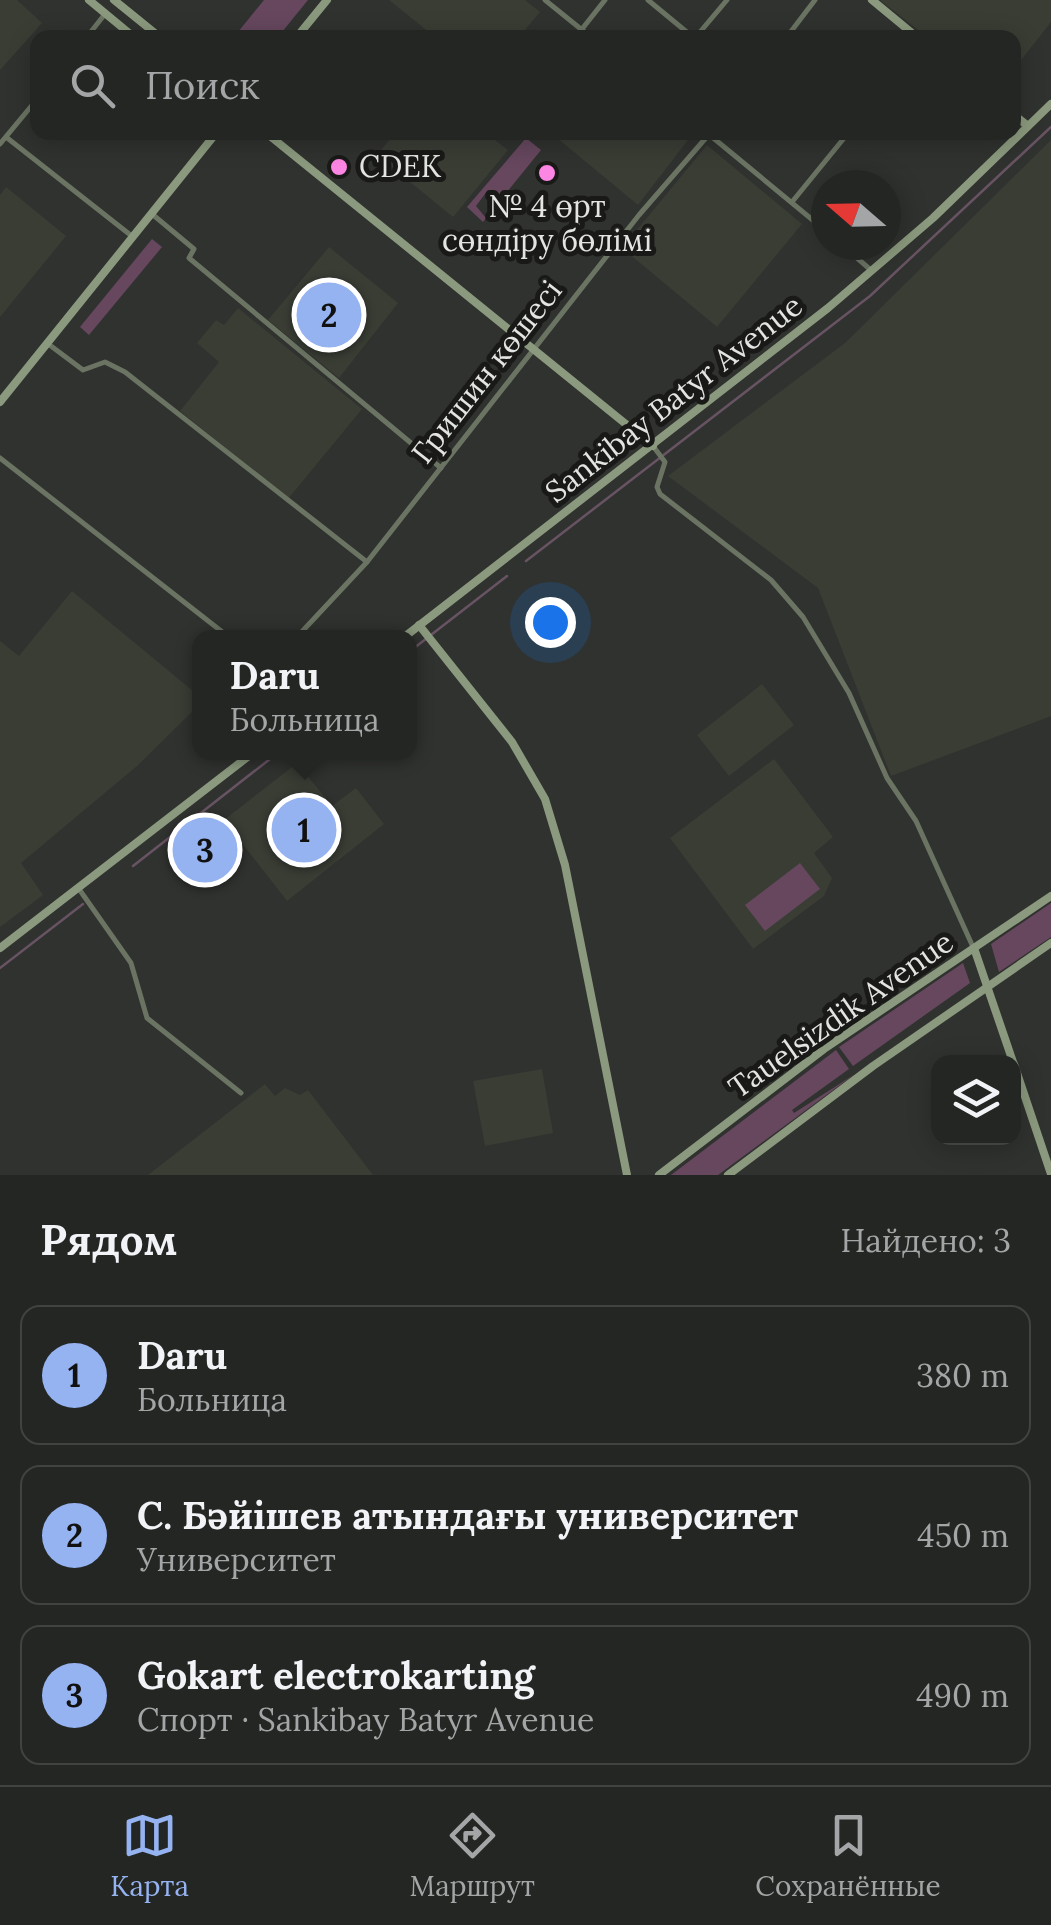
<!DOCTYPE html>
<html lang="ru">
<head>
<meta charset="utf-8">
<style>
  body { margin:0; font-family:Lora,serif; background:#2c2e2b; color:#f1f3f6 }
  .controls { position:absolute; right:30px; bottom:30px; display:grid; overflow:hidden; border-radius:20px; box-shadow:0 5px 25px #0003 }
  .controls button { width:90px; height:90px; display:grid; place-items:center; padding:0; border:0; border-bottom:2px solid #414341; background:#242623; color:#f1f3f6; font:50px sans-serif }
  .compass { position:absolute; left:811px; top:170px; width:90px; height:90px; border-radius:50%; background:#242623; box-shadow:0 5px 25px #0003; rotate:290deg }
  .you { position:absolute; left:550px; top:622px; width:35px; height:35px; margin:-25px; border:8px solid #fff; border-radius:50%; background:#1a73e8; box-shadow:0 0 0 15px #1a73e833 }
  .badge { display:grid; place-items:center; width:65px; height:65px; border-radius:50%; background:#95b2f1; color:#111; font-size:32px; font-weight:700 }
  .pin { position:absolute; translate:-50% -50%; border:5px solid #fff; box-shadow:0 2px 10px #0006 }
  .popup { position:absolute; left:192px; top:630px; width:225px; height:130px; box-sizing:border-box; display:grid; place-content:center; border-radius:20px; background:#242623; filter:drop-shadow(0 2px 8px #0005); font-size:32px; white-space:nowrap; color:#a3a5a6 }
  .popup b { font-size:38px; color:#f1f3f6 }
  .popup::after { content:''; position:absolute; left:50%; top:100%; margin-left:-20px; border:20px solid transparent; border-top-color:#242623 }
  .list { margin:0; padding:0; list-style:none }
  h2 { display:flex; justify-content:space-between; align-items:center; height:130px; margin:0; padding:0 40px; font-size:42px }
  h2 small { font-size:32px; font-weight:400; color:#a3a5a6 }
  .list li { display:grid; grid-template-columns:65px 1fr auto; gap:30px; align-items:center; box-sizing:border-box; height:140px; margin:0 20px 20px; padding:0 20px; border:2px solid #414341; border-radius:20px }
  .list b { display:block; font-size:38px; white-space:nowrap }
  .list p { margin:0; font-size:32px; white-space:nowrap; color:#a3a5a6 }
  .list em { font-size:32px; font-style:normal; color:#a3a5a6 }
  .icon { flex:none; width:55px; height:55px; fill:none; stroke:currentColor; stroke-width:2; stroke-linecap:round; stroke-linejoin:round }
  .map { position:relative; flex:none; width:1051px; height:1175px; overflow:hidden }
  .search { position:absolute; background:#242623; box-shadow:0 5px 25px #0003; left:30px; right:30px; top:30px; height:110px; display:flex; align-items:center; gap:25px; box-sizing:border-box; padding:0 35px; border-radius:20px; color:#a3a5a6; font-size:38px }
  .sheet { height:610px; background:#242623 }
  nav { display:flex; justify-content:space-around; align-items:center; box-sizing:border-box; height:140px; border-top:2px solid #414341; background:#242623; font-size:28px; color:#a3a5a6 }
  nav a { display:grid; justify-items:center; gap:5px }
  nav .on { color:#95b2f1 }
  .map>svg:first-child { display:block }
  .built { fill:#393d34 }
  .green { fill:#66475e }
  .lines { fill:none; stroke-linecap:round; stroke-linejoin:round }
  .stream { stroke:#685363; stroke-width:2.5 }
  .street { stroke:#6b7463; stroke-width:5 }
  .secondary { stroke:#8b9a7e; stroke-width:8 }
  .poi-dot { fill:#fc86e3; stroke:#191a18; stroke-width:4 }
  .labels { text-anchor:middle; stroke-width:10; stroke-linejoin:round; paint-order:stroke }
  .poi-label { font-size:30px; fill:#e3e5e2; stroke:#191a18; text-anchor:start }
  .street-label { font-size:30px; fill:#e3e5e2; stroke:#191a18 }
</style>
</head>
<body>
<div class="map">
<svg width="1051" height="1175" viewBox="0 0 1051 1175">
  <rect width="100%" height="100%" fill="#30322f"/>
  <g class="built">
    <polygon points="0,0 17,0 42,23 0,70"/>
    <polygon points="389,0 525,0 540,12 519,37 435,37"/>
    <polygon points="880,0 1051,0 1051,22 1014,69 1014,38 927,37"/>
    <polygon points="694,132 638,205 551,133 551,132"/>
    <polygon points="395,133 486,133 508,150 453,217 377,155"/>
    <polygon points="1051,140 1051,716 891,776 818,588 668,476 845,343"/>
    <polygon points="707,145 802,224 717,327 622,248"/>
    <polygon points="6,187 66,236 0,317 0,195"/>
    <polygon points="329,247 398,303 339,378 268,320"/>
    <polygon points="238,308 362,409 288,499 180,411 219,362 197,343 216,320 224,325"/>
    <polygon points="72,591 199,696 199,705 137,766 21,863 43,895 0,927 0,641 19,656"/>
    <polygon points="762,684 794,725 729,776 697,735"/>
    <polygon points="774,759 833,837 814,853 832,878 824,896 753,949 670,838"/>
    <polygon points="297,763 332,806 356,788 384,824 287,901 224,820"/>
    <polygon points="542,1069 553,1133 485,1146 473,1081"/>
    <polygon points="265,1084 275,1096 285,1088 300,1095 308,1090 373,1175 148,1175"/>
  </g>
  <g class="green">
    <polygon points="264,0 308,0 278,37 234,37"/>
    <polygon points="526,138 541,150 503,197 488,190 476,206 486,218 483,222 467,207"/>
    <polygon points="152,239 162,247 89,335 80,327"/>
    <polygon points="800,863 820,889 765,931 745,905"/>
    <polygon points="1051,903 1051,937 999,972 991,944"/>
    <polygon points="963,963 970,983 853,1066 839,1047"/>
    <polygon points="836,1050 849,1069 792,1110 794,1113 855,1074 718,1175 671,1175"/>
  </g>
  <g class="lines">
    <g class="stream">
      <polyline points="526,561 870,296 1051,127"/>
      <polyline points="409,652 507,576"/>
      <polyline points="133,866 279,752"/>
      <polyline points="0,968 83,904"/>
    </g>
    <g class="street">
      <polyline points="545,0 592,38"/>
      <polyline points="648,0 694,38"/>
      <polyline points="582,29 605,0"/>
      <polyline points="86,38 105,14"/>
      <polyline points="695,38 727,0"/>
      <polyline points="786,38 815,0"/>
      <polyline points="706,132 826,231"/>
      <polyline points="6,137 133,237"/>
      <polyline points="0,144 38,98"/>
      <polyline points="792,202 849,132"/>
      <polyline points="152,214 194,249 189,258 441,468"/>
      <polyline points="842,245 872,271"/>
      <polyline points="47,343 83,370 105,362 125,372 367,562"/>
      <polyline points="653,446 665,462 657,487 660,494 771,580 803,617 849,693 887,778 916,821 973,947"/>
      <polyline points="0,458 230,638"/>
      <polyline points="296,638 367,562 639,215 711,132"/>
      <polyline points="79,889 131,963 147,1018 241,1093"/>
    </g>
    <g class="secondary">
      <polyline points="89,0 135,38"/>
      <polyline points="114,0 161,38"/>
      <polyline points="872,0 918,38"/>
      <polyline points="296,38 327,0"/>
      <polyline points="1014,115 1028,126"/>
      <polyline points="265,132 653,446"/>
      <polyline points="0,402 217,132"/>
      <polyline points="419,625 512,742 545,799 565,865 627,1175"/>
      <polyline points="403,638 828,308 933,218 1051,104"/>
      <polyline points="0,948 254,752"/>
      <polyline points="974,948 1013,1062"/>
      <polyline points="1014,1064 1051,1174"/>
      <polyline points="659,1175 824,1049 1051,896"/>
      <polyline points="728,1175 873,1066 1051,943"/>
    </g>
  </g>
  <g class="poi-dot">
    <circle cx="339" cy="167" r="10"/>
    <circle cx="547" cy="173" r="10"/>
  </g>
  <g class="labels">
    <g class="poi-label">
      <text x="359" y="177">CDEK</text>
      <text x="547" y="217" text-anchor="middle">№ 4 өрт<tspan x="547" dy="34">сөндіру бөлімі</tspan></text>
    </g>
    <g class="street-label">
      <text transform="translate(487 372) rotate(-52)" y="10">Гришин көшесі</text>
      <text transform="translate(674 399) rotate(-38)" y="10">Sankibay Batyr Avenue</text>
      <text transform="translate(841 1015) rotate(-35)" y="10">Tauelsizdik Avenue</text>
    </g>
  </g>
</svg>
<div class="controls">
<button><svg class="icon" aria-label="layers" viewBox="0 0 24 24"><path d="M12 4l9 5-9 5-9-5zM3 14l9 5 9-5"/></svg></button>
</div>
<svg class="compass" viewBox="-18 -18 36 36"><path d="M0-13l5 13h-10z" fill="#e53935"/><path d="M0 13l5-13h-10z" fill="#a3a5a6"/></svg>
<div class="you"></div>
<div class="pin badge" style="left:304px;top:830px">1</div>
<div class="popup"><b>Daru</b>Больница</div>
<div class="pin badge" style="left:329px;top:315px">2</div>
<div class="pin badge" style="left:205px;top:850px">3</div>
<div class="search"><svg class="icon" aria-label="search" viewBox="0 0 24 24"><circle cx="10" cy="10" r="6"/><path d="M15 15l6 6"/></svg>Поиск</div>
</div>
<section class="sheet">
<h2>Рядом<small>Найдено: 3</small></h2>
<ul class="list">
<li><span class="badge">1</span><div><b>Daru</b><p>Больница</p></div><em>380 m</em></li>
<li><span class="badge">2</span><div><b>С. Бәйішев атындағы университет</b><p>Университет</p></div><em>450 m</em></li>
<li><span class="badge">3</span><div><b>Gokart electrokarting</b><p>Спорт · Sankibay Batyr Avenue</p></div><em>490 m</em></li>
</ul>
</section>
<nav>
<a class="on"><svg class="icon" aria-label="map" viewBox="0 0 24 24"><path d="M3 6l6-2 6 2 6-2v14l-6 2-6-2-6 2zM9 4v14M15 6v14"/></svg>Карта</a>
<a><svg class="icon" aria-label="directions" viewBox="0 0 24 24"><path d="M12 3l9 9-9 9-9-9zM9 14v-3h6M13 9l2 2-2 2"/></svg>Маршрут</a>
<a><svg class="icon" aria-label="saved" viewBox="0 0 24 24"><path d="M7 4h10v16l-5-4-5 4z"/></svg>Сохранённые</a>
</nav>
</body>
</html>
